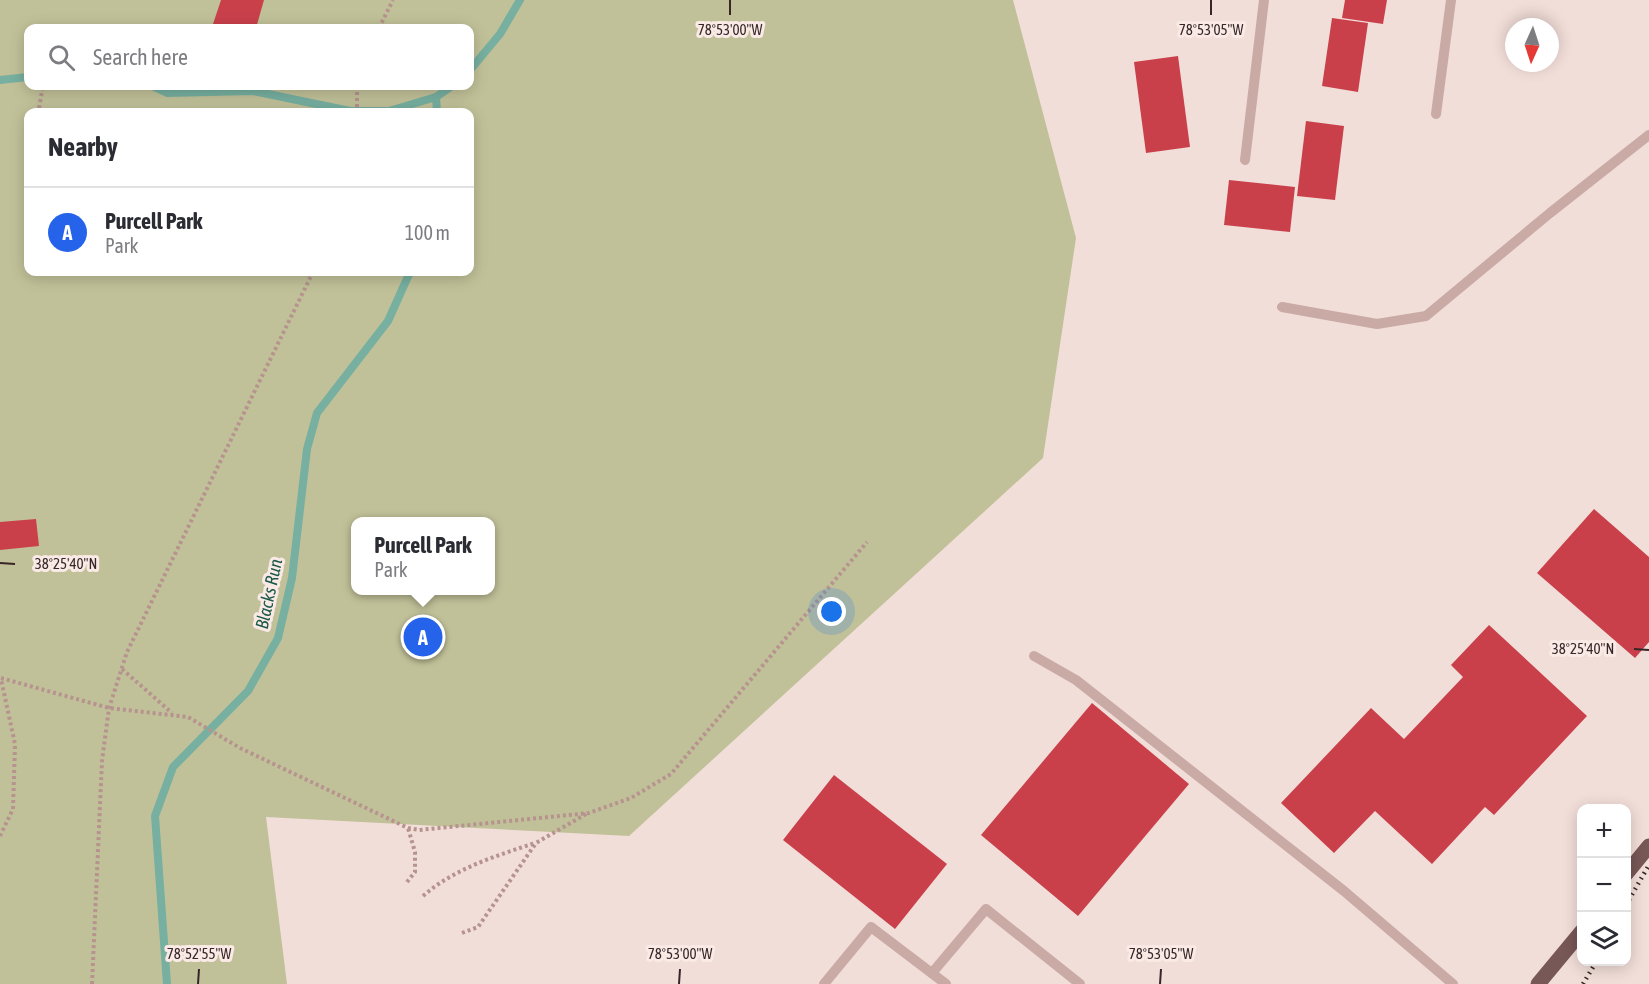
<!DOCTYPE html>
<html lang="en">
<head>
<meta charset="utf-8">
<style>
  body { margin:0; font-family:"Asap Condensed",sans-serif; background:#f2f2f3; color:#2b2b33 }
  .controls { position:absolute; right:18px; bottom:18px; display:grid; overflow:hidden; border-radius:12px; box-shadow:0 3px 15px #0003 }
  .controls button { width:54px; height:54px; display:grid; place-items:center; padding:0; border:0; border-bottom:2px solid #e1e1e2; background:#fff; color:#2b2b33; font:30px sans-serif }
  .compass { position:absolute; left:1505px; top:18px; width:54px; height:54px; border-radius:50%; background:#fff; box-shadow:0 3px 15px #0003; rotate:183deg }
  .you { position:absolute; left:832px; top:612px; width:21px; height:21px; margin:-15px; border:4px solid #fff; border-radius:50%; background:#1a73e8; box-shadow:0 0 0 9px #1a73e833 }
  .badge { display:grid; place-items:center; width:39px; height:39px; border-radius:50%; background:#2563eb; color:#fff; font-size:20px; font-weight:700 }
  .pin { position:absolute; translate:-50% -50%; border:3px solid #fff; box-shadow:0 2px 6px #0006 }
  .popup { position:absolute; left:351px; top:517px; width:144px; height:78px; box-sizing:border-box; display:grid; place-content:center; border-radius:12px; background:#fff; filter:drop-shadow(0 2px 4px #0005); font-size:20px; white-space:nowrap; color:#7c7c81 }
  .popup b { font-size:22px; color:#2b2b33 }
  .popup::after { content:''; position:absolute; left:50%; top:100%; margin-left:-12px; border:12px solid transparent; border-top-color:#fff }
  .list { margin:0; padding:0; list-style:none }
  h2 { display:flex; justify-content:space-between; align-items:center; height:78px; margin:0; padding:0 24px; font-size:26px }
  h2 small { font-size:20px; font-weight:400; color:#7c7c81 }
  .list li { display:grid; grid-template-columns:39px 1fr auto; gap:18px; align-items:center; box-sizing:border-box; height:90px; padding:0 24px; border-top:2px solid #e1e1e2 }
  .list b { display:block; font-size:22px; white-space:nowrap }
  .list p { margin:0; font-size:20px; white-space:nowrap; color:#7c7c81 }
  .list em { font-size:20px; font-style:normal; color:#7c7c81 }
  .icon { flex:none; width:33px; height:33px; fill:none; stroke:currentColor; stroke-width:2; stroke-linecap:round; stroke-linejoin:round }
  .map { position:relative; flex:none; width:1649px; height:984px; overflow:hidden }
  .search { position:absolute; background:#fff; box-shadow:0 3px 15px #0003; left:24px; top:24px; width:450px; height:66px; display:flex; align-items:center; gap:15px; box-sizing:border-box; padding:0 21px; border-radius:12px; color:#7c7c81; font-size:22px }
  .panel { position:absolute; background:#fff; box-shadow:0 3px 15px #0003; left:24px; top:108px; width:450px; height:168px; border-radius:12px }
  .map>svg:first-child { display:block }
  .green { fill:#c1c199; fill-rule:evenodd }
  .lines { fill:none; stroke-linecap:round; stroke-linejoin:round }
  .stream { stroke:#77b0a0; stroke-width:8 }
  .building { fill:#c9404b }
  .path { stroke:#b6938f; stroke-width:4; stroke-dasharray:3 3; stroke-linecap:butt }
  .service { stroke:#caaaa5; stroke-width:10 }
  .primary { stroke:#785757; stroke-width:15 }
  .rail { stroke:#362627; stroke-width:4.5; stroke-dasharray:1.5 4.5; stroke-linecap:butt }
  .ticks { fill:none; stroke:#362627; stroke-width:2 }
  .labels { text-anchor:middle; stroke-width:6; stroke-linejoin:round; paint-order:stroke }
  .water-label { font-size:18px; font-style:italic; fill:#1b5848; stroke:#faeae6 }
  .ticks-label { font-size:15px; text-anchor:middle; fill:#362627; stroke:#faeae6; stroke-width:6; stroke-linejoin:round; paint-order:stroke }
</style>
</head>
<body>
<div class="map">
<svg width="1649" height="984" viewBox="0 0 1649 984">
  <rect width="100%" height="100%" fill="#f2ded9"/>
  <path class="green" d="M0,0H1013L1076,238L1043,458L629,836L266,817L287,984H0ZM28,28H470V86H28ZM28,112H470V272H28ZM356,522H490V590H356Z"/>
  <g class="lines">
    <g class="stream">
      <polyline points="470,70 500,34 520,0"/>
      <polyline points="0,80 28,77"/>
      <polyline points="152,86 167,93 253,91 350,111 389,111 436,97"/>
      <polyline points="437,112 436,97 452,86"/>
      <polyline points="167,984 155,816 173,767 248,691 278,638 292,578 307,449 317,413 388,321 410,272"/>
    </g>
  </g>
  <g class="building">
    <polygon points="221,0 264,0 256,28 230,28 213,24"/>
    <polygon points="1345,0 1387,0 1383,24 1342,18"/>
    <polygon points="1332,18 1368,23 1358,92 1322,86"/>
    <polygon points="1178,56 1190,147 1146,153 1134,62"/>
    <polygon points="1306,121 1344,126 1335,200 1297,196"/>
    <polygon points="1229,180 1295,187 1290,232 1224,225"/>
    <polygon points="1594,509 1649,557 1649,642 1635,658 1537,573"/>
    <polygon points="36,519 39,546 0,550 0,522"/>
    <polygon points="1489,625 1587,716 1494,815 1485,807 1432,864 1375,811 1334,853 1281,803 1371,708 1404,739 1463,677 1451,665"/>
    <polygon points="1092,703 1189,784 1078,916 981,835"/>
    <polygon points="834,775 947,864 895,929 783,840"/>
  </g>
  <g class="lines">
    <g class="path">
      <polyline points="379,28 393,0"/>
      <polyline points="357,86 357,112"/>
      <polyline points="39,108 43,86"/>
      <polyline points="122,669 172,713"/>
      <polyline points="1,678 109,708 188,717 240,748 408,828 419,830 589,813 631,798 671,774 867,542"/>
      <polyline points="0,836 13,809 15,744 1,679"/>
      <polyline points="407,882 415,872 415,852 408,828"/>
      <path d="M423,896C455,868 496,856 535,843"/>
      <polyline points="462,933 478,927 536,843 588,813"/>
      <polyline points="92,984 102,761 109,708 127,652 313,272"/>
    </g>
    <g class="service">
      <polyline points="1436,114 1451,0"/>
      <polyline points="1245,160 1264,0"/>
      <polyline points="1282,307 1377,324 1426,316 1550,213 1649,135"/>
      <polyline points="1034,656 1076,680 1344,891 1453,984"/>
      <polyline points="932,973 986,909 1080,984"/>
      <polyline points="824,984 871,927 946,984"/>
    </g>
    <g class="primary">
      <polyline points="1626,874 1649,846"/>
      <polyline points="1538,984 1582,931"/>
    </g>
    <g class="rail">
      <polyline points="1626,905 1649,865"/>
      <polyline points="1583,984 1596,962"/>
    </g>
  </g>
  <path class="ticks" d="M730,15V0M1211,15V0M0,563L15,564M1634,649L1649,650M198,984L199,969M679,984L680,969M1160,984L1161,969"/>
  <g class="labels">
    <g class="water-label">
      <text transform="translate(269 594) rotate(-78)" y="6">Blacks Run</text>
    </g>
  </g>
  <g class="ticks-label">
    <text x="730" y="35">78°53'00"W</text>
    <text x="1211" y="35">78°53'05"W</text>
    <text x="66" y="569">38°25'40"N</text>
    <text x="1583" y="654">38°25'40"N</text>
    <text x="199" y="959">78°52'55"W</text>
    <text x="680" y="959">78°53'00"W</text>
    <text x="1161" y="959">78°53'05"W</text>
  </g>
</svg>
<div class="controls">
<button>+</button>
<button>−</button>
<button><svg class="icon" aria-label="layers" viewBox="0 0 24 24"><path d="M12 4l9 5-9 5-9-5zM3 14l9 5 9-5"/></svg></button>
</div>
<svg class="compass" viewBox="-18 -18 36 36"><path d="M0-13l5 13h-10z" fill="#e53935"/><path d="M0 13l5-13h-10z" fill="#7c7c81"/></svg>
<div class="you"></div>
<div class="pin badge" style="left:423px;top:637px">A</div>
<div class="popup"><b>Purcell Park</b>Park</div>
<div class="search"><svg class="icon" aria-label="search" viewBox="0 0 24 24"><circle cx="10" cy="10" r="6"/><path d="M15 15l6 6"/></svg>Search here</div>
<section class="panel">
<h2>Nearby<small></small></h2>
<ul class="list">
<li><span class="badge">A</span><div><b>Purcell Park</b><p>Park</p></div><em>100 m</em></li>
</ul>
</section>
</div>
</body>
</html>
